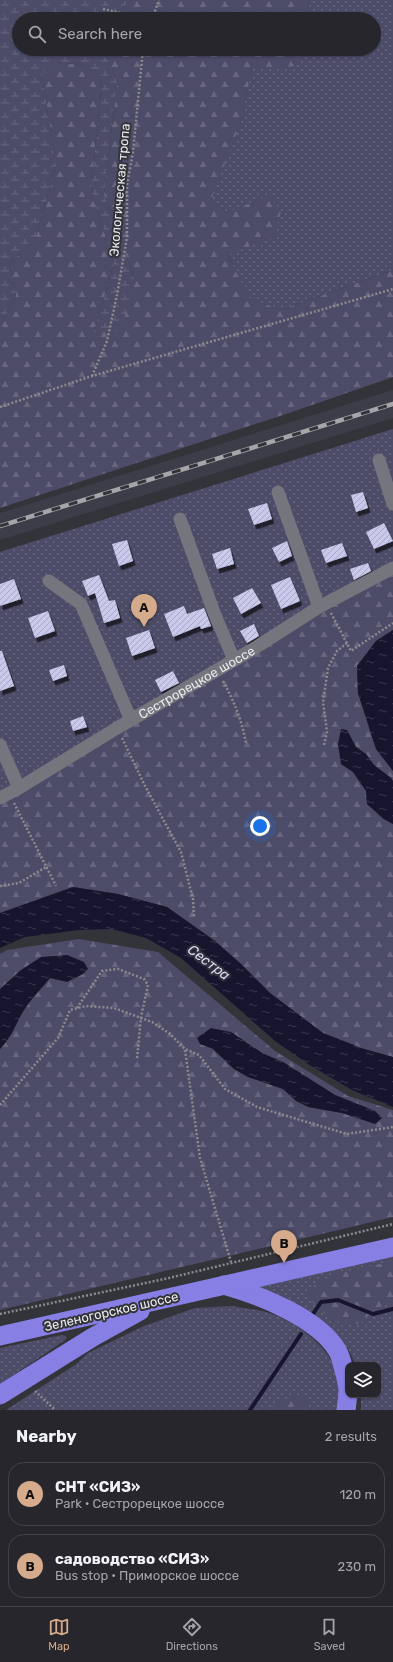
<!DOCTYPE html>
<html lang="en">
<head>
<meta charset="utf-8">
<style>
  body { margin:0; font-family:Rubik,sans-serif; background:#2e2e34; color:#f1f3f6 }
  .controls { position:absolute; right:12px; bottom:12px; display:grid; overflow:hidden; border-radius:8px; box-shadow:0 1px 3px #0004 }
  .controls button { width:36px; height:36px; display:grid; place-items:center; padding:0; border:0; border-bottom:1px solid #424348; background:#26262c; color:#f1f3f6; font:20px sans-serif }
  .you { position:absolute; left:260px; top:826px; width:14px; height:14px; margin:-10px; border:3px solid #fff; border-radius:50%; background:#1a73e8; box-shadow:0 0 0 6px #1a73e833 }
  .badge { display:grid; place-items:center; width:26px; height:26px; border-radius:50%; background:#d6ab8b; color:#111; font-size:13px; font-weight:700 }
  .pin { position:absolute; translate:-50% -33px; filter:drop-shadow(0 1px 2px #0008) }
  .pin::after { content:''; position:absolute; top:21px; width:14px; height:12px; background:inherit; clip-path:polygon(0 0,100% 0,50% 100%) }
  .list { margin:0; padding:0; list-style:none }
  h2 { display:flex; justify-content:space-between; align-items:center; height:52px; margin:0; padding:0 16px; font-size:17px }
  h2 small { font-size:13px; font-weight:400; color:#a4a5a9 }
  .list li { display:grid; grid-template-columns:26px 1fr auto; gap:12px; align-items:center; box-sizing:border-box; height:64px; margin:0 8px 8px; padding:0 8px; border:1px solid #424348; border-radius:16px }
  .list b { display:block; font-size:15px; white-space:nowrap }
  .list p { margin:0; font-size:13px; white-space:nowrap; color:#a4a5a9 }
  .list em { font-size:13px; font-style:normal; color:#a4a5a9 }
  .icon { flex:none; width:22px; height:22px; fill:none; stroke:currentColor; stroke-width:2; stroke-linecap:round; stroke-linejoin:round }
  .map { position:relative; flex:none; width:393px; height:1410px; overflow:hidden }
  .search { position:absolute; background:#26262c; box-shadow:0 1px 3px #0004; left:12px; right:12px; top:12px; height:44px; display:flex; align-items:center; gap:10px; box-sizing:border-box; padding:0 14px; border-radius:22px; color:#a4a5a9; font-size:15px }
  .sheet { height:196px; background:#26262c }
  nav { display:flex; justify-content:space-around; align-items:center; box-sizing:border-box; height:56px; border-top:1px solid #424348; background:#26262c; font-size:11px; color:#a4a5a9 }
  nav a { display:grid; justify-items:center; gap:2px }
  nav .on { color:#d6ab8b }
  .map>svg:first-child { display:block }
  .built { fill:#3d3d49 }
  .grass { fill:url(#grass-dots) }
  .forest { fill:url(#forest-firs); fill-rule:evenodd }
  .wetland { fill:url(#wetland-marsh) }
  .water { fill:url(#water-ripples) }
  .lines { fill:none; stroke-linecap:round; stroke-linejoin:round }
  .stream { stroke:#17152e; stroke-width:4 }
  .building { fill:url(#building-hatch); filter:url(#shadow) }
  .path { stroke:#8a8a8f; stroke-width:2.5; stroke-dasharray:2 2; stroke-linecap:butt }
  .minor { stroke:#75757d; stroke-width:13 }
  .highway { stroke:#877fe3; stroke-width:19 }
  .rail-casing { stroke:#a5a5aa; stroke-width:4.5 }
  .rail { stroke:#33333a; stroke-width:3; stroke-dasharray:9; stroke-linecap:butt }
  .labels { text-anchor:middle; stroke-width:4; stroke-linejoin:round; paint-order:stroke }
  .street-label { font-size:13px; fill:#eaeaee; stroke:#33333a }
  .water-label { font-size:14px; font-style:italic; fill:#dadafc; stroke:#33333a }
</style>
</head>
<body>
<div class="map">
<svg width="393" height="1410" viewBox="0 0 393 1410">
  <defs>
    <pattern id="grass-dots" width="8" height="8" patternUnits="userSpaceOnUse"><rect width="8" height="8" fill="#4d4c68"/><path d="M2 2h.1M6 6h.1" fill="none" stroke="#67667e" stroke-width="1.8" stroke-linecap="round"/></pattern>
    <pattern id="forest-firs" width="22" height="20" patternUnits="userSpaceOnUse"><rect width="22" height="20" fill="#4d4c68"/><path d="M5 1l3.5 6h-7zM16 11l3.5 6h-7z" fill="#67667e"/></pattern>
    <pattern id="wetland-marsh" width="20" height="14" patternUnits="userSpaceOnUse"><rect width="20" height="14" fill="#4d4c68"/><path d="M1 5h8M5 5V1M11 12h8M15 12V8" fill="none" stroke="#67667e"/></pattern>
    <pattern id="water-ripples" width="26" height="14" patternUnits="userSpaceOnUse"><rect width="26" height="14" fill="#17152e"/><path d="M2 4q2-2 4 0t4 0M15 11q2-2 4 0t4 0" fill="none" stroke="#39374d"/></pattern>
    <pattern id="building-hatch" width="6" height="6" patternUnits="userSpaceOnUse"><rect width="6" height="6" fill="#c9c9ec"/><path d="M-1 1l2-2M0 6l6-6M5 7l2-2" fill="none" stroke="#a8a8c3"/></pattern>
    <filter id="shadow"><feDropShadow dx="2.5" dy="4.5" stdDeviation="0" flood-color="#0009"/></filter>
  </defs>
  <rect width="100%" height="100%" fill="#33333a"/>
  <polygon class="built" points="393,390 393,418 0,540 0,513"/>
  <g class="grass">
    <polygon points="309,0 393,0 393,270 281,310 248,298 228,254 275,236 269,196 227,213 210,200 240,125 252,68 295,66 302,49 374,49 374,19 307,19"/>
    <polygon points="393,429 393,568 0,798 0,552"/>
    <polygon points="393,1254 393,1410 361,1410 361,1395 378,1395 378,1365 356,1365 348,1349 334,1332 255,1285"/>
    <path d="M233,1306C245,1309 260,1309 272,1314C305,1327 336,1351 341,1389C342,1396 341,1403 342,1410H6L75,1365L88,1353L144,1326L195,1308Z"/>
    <polygon points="62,1335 66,1336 66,1339 61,1343 0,1384 0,1348"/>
  </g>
  <g class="forest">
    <polygon points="132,0 309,0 307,19 117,19 122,8"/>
    <polygon points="104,49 302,49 296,66 252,69 240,125 211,200 227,213 269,195 281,211 275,236 228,255 249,298 281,310 393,270 393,377 286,414 0,508 0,327 16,295 9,263 34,243 56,166 42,75 56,62 83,65 102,81 91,191 114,263 94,332 135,280 104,195 117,82"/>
    <polygon points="393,568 393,630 376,641 357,666 358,693 376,749 393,771 393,781 391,778 374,765 366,754 356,747 347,730 341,764 353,772 366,791 367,804 383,819 393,824 393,1057 364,1049 323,1033 270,993 241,964 215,941 167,907 118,894 73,887 0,913 0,798"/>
    <path d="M79,939L158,952L275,1051L348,1096L393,1110V1217L0,1310V1049C9,1039 14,1027 21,1015C29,1001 40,990 50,978L21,970L0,989V954L7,950ZM231,1032L262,1053L283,1062L335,1095L375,1111L342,1113L308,1107L296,1100L283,1089L248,1077L234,1069L213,1049Z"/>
    <polygon points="393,1261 393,1303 376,1308 360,1324 333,1321 306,1296 317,1283 339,1273"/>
    <polygon points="292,1396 307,1398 309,1402 305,1410 265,1410"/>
  </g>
  <polygon class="wetland" points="0,0 132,0 122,8 117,19 19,19 19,49 104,49 117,82 104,195 135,280 120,331 94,332 114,263 91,191 102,82 83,65 57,62 42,75 56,166 34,243 9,263 16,295 0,327"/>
  <g class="water">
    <polygon points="393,630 393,771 376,749 358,693 357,666 376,641"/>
    <polygon points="341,729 347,730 356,747 366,754 374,765 391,778 393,781 393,824 384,819 367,804 366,791 353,772 341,764 338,744"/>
    <polygon points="73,887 118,894 167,907 215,941 241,964 270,993 323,1033 364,1049 393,1057 393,1107 352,1090 308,1064 275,1041 181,958 146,938 112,929 79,930 25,937 0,948 0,913"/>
    <path d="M67,955L84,962L88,969L83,974L67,982L50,978C40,990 29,1001 21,1015C15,1027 10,1039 0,1049V989L21,970L41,957Z"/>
    <polygon points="211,1028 231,1032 262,1053 283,1062 335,1095 375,1111 382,1118 375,1124 342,1113 308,1107 296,1101 283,1089 248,1077 234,1069 213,1049 200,1044 197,1038"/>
  </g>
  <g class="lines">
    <g class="stream">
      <polyline points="313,1314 321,1302 338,1300 373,1314 393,1309"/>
      <polyline points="250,1410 301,1334"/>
    </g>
  </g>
  <g class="building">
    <polygon points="363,492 368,508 356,512 351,495"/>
    <polygon points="267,503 272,519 254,525 248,509"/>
    <polygon points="384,523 393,541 374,549 366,532"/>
    <polygon points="127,540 133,561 119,566 112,544"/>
    <polygon points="287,541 292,556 279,562 272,548"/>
    <polygon points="342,543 347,556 326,563 321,550"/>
    <polygon points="230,548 234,564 217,569 212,554"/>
    <polygon points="368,563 371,571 354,580 350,569"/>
    <polygon points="99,575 109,601 115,600 120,618 104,623 95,593 88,596 82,581"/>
    <polygon points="290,577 300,601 281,609 271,585"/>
    <polygon points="14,579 21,599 0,606 0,584"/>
    <polygon points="252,588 261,603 241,614 233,598"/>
    <polygon points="184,606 187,614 204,608 211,626 201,629 200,626 173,637 164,614"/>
    <polygon points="48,611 55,631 35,638 28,618"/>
    <polygon points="254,624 259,636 247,643 240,631"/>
    <polygon points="149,630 155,648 132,656 126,638"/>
    <polygon points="0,651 2,651 14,686 0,691"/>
    <polygon points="64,665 67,676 53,681 49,670"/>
    <polygon points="173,671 179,683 161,692 155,680"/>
    <polygon points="83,716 87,727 73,731 70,721"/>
  </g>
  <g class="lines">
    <g class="path">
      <polyline points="103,9 147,19"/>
      <polyline points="152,19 159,0"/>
      <polyline points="92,376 107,341 117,295 127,237 127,185 133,152 143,49"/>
      <polyline points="0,407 92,376 393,289"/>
      <polyline points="331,613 351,651 393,623"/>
      <path d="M223,681C234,701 242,721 246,743"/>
      <polyline points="122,738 145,786 181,852 193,899 194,918"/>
      <polyline points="324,745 327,732 323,702 328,668 337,651 347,643"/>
      <polyline points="14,803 56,886"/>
      <polyline points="0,886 19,883 46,867"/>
      <polyline points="77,1008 102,971 118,969 144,979 148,985 141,1017 137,1059"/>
      <polyline points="185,1050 200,1158 231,1262"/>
      <polyline points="0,1105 58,1038 70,1010 86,1006 114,1008 152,1022 170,1034 185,1049 199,1055 225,1089 257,1107 347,1134 393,1127"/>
      <polyline points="0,1314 169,1278 393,1224"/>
      <polyline points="35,1391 55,1410"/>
    </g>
    <g class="minor">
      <polyline points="379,460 393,504"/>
      <polyline points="278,492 319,607"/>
      <polyline points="180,519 215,615 234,660"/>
      <polyline points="49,581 81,604 131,720"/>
      <polyline points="0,745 19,788"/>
      <path id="s1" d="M0,798L19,788L117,728L250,651L319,607L393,568"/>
    </g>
    <g class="highway">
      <path d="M224,1285C259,1295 318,1318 337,1350C341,1355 347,1382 348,1388C348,1395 347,1403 346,1410"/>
      <polyline points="0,1336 393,1247"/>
      <polyline points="0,1395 93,1337 140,1311"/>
    </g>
    <defs>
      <polyline id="rail" points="0,526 393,404"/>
    </defs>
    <use href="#rail" class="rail-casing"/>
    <use href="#rail" class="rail"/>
  </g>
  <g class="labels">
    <g class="street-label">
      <text transform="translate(119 190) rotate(-85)" y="5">Экологическая тропа</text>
      <text dy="5" stroke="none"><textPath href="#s1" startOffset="228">Сестрорецкое шоссе</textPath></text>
      <text transform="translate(111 1311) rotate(-13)" y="5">Зеленогорское шоссе</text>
    </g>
    <g class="water-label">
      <text transform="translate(209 962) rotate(37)" y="5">Сестра</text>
    </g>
  </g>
</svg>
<div class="controls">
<button><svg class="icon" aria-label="layers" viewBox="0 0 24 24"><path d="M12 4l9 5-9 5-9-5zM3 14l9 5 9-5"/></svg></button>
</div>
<div class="you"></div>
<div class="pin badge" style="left:144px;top:627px">A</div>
<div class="pin badge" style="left:284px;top:1263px">B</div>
<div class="search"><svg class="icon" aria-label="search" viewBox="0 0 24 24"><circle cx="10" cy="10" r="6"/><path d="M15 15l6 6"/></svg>Search here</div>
</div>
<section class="sheet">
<h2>Nearby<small>2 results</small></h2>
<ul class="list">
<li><span class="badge">A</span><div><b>СНТ «СИЗ»</b><p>Park · Сестрорецкое шоссе</p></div><em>120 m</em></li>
<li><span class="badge">B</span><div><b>садоводство «СИЗ»</b><p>Bus stop · Приморское шоссе</p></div><em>230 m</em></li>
</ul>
</section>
<nav>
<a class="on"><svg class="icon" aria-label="map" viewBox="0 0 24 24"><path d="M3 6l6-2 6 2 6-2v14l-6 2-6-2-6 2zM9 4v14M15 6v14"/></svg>Map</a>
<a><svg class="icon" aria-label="directions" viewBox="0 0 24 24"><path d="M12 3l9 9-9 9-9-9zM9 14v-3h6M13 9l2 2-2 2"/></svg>Directions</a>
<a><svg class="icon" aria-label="saved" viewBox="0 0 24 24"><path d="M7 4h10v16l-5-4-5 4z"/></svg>Saved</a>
</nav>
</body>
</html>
